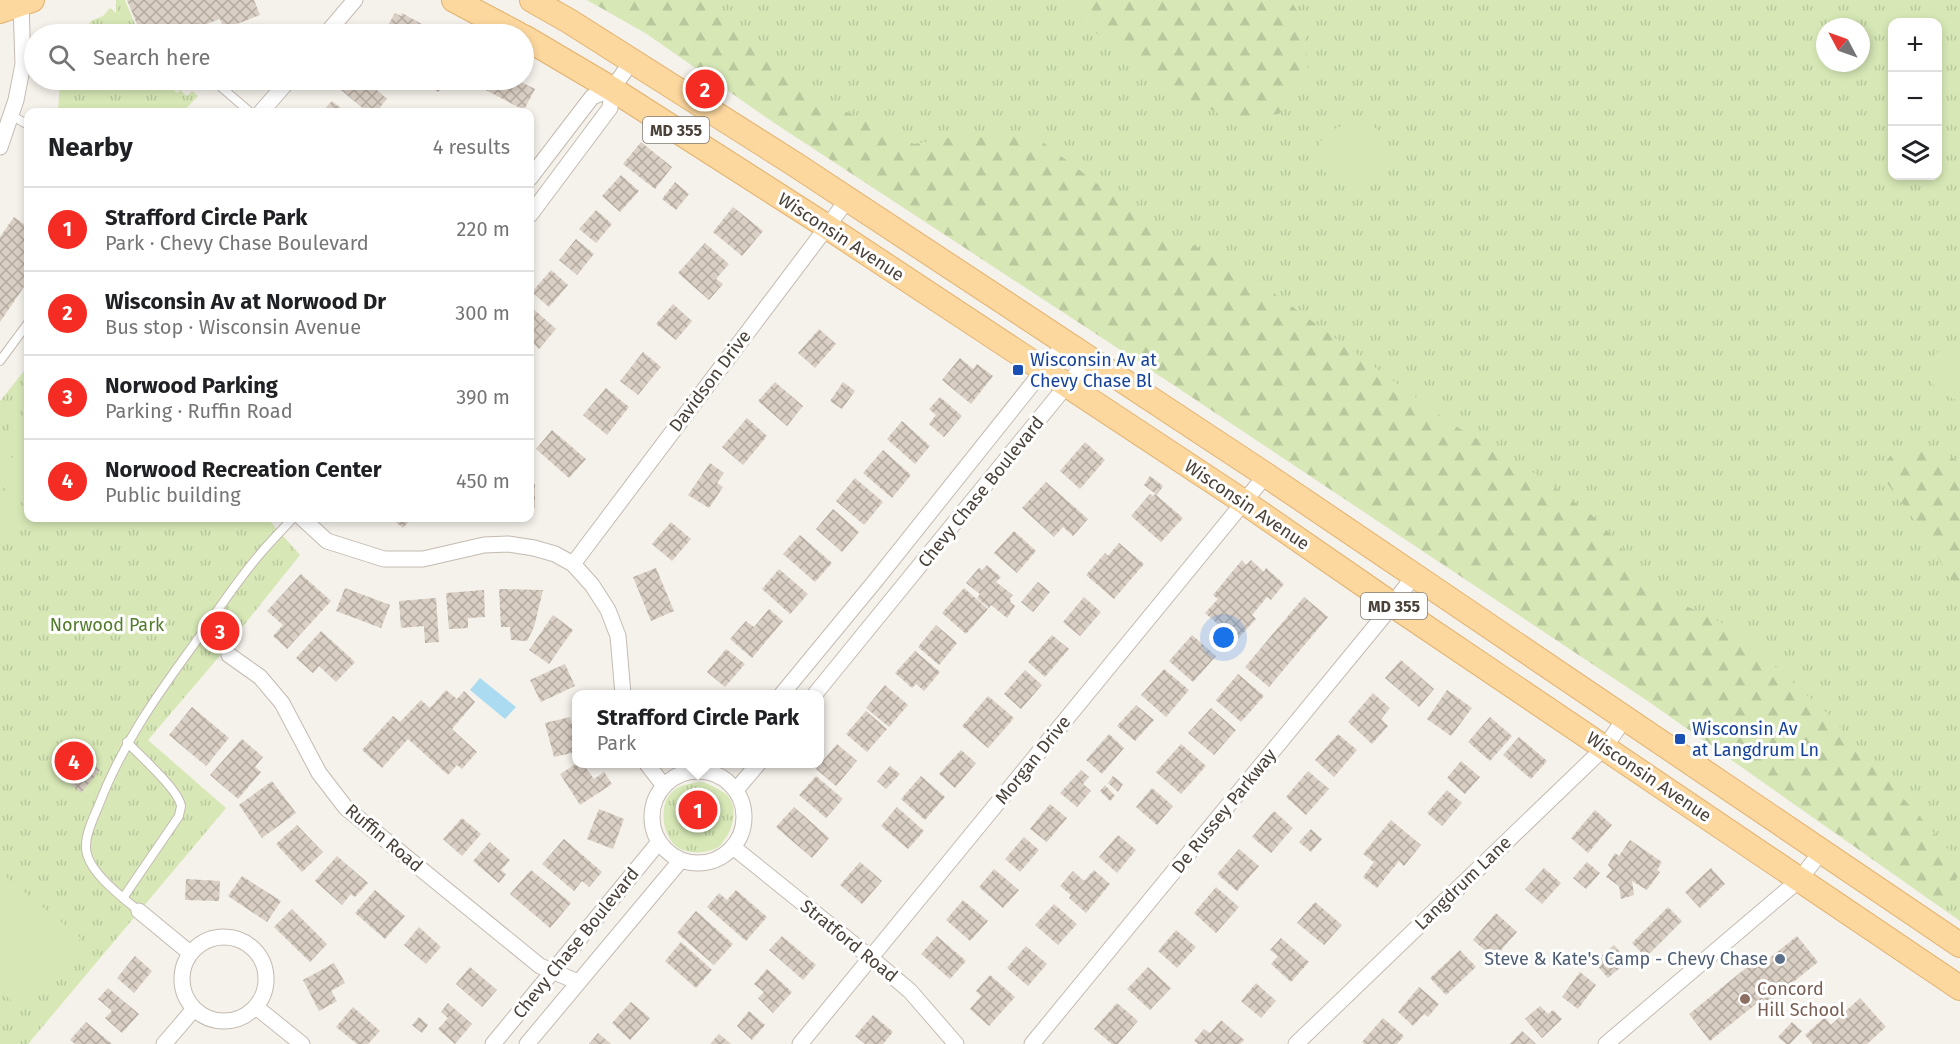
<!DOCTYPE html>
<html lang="en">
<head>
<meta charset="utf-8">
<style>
  body { margin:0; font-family:"Fira Sans",sans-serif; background:#f6f6f6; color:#202124 }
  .controls { position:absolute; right:18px; top:18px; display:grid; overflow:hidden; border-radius:12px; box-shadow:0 3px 9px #0003 }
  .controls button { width:54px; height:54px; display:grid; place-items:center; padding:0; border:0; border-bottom:2px solid #e0e0e0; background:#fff; color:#202124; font:30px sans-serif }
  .compass { position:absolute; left:1816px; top:18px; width:54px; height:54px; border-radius:50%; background:#fff; box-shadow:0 3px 9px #0003; rotate:311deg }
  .you { position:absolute; left:1224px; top:638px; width:21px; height:21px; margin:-15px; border:4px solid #fff; border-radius:50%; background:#1a73e8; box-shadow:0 0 0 9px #1a73e833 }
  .badge { display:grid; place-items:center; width:39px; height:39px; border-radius:50%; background:#f52c23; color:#fff; font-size:20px; font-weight:700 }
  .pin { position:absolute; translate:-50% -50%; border:3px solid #fff; box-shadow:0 2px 6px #0006 }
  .popup { position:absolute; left:572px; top:690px; width:252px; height:78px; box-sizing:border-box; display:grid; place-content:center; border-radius:12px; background:#fff; filter:drop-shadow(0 2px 4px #0005); font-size:20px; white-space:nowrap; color:#757577 }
  .popup b { font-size:22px; color:#202124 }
  .popup::after { content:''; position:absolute; left:50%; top:100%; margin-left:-12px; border:12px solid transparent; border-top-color:#fff }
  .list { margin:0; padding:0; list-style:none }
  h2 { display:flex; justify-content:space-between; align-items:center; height:78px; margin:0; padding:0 24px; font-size:26px }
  h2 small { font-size:20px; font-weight:400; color:#757577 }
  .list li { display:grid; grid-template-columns:39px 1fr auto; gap:18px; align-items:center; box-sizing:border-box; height:84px; padding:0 24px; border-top:2px solid #e0e0e0 }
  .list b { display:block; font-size:22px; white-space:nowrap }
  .list p { margin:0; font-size:20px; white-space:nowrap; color:#757577 }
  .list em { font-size:20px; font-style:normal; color:#757577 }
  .icon { flex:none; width:33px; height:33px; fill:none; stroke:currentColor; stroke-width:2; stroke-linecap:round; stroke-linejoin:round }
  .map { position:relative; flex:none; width:1960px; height:1044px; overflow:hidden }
  .search { position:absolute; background:#fff; box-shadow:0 3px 9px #0003; left:24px; top:24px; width:510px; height:66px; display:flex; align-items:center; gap:15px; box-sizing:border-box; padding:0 21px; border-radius:33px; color:#757577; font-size:22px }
  .panel { position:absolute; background:#fff; box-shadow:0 3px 9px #0003; left:24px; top:108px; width:510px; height:414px; border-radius:12px }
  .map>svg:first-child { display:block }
  .grass { fill:url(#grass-tufts); fill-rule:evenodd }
  .forest { fill:url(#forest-firs) }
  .pitch { fill:#d7e8b6 }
  .water { fill:#aadbf0 }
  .building { fill:url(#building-cross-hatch) }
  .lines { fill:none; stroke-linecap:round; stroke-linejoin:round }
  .lane-casing { stroke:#c4bbb1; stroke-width:10 }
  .street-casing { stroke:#c4bbb1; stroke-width:17 }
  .primary-casing { stroke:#e2b26d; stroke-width:26 }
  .lane { stroke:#fff; stroke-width:8 }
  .street { stroke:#fff; stroke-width:15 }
  .primary { stroke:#fcd79e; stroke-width:24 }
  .transit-dot { fill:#1a4fb4; stroke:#fff; stroke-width:2 }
  .service-dot { fill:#5c6f8a; stroke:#fff; stroke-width:2 }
  .education-dot { fill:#8d6e63; stroke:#fff; stroke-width:2 }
  .labels { text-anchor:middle; stroke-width:6; stroke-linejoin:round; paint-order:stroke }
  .shield { fill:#fff; stroke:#807a74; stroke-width:1.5 }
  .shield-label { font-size:16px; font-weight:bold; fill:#4a4139 }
  .street-label { font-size:18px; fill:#4a4139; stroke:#fff }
  .transit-label { font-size:18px; fill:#164399; stroke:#fff; text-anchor:start }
  .park-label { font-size:18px; fill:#537b2c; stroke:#fff }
  .service-label { font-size:18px; fill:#4e5e75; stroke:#fff; text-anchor:end }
  .education-label { font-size:18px; fill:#785e54; stroke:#fff; text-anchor:start }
</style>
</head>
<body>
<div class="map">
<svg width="1960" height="1044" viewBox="0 0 1960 1044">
  <defs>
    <pattern id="grass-tufts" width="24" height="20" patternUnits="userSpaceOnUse" patternTransform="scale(1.5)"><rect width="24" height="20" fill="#d7e8b6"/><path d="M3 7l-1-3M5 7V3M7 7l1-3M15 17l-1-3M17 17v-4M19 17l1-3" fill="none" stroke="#bac89d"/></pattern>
    <pattern id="forest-firs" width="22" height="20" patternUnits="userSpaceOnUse" patternTransform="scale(1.5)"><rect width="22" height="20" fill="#d7e8b6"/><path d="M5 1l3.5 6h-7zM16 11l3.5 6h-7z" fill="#bac89d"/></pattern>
    <pattern id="building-cross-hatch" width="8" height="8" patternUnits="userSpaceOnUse" patternTransform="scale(1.5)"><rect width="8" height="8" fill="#dacfc4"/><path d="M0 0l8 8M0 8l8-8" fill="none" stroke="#b3aaa0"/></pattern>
  </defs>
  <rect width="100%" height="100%" fill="#f5f1eb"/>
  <g class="grass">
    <polygon points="116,0 125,0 139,34 84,34 91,21 103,16 110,8 116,13"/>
    <path d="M587,0H1960V921L1648,701L1142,364L773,122L647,34ZM1892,22H1938V176H1892ZM1825,27H1861V63H1825Z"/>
    <polygon points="60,80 162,80 177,93 185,86 181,91 187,96 192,91 198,96 183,112 58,112"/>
    <polygon points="28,366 28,518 267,518 300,555 212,665 148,740 226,808 28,1044 0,1044 0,401"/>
    <path d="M703,782C712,786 724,790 730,799C737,810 733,829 725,839C723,841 722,844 720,846C709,854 686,855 676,846C662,834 658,804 673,791C681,784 693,783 703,782Z"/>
  </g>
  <g class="forest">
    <polygon points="587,0 706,0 704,5 804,92 914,144 960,136 1036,137 1146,221 1244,271 1452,424 1544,479 1600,522 1657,592 1732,628 1830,716 1960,862 1960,873 1939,906 1648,701 1142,364 773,122 643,31"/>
    <polygon points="1068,0 1290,0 1304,21 1308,71 1279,114 1231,119 1171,91 1086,25"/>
    <polygon points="1896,449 1936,450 1960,462 1960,586 1949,577 1925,534 1878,471"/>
  </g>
  <g class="pitch">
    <path d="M1352,122C1412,120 1393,218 1334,179C1300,156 1322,130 1352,122Z"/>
    <path d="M1960,348V401C1936,394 1914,373 1939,351Z"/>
    <polygon points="19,417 28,425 28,462 0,440"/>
    <polygon points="0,448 28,471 28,501 25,505 0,485"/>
    <polygon points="0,493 21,510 3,533 0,530"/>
    <polygon points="0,872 81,938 23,1010 0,991"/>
  </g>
  <polygon class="water" points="480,678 516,707 505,719 470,690"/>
  <g class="building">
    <polygon points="127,0 254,0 260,15 224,29 220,19 181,34 141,34"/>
    <polygon points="395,13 401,16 402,13 427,27 425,30 434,34 400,34 387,27"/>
    <polygon points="350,80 365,80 387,99 380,107 384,110 382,112 364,112 366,111 341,90"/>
    <polygon points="430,80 437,80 444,85 438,92 427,83"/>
    <polygon points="478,80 517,80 535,89 524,110 476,85"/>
    <polygon points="332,101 346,112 322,112"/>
    <polygon points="641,142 672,167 655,189 623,164"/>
    <polygon points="621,175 639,191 620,212 602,196"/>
    <polygon points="675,182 689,194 676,210 662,199"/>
    <polygon points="733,207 763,231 742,256 713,232"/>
    <polygon points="596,210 612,224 596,243 579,229"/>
    <polygon points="14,217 28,227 28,281 0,322 0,237"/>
    <polygon points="576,239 594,254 577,275 559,260"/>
    <polygon points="705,243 729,264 716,279 723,284 709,300 678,273"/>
    <polygon points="551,270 568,285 549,307 532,292"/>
    <polygon points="673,304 692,321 676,340 656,324"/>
    <polygon points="530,306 556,329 539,349 530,340"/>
    <polygon points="819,329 836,344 815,368 798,353"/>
    <polygon points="643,352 661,367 638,395 620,381"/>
    <polygon points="960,358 973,369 977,364 993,376 971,404 942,380"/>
    <polygon points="775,382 803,406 787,426 758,401"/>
    <polygon points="843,382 855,391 842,409 830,401"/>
    <polygon points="606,388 629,407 607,435 583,415"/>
    <polygon points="940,397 962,416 944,437 929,424 936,415 929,409"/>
    <polygon points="747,418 767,436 743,465 722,447"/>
    <polygon points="902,421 930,446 915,464 887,439"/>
    <polygon points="552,430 586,459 569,478 536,449"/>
    <polygon points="1085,442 1105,460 1080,489 1060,471"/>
    <polygon points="883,450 911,475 892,498 863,473"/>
    <polygon points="710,463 724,473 717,483 723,487 709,508 688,495"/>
    <polygon points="1150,476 1163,486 1157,495 1144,485"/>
    <polygon points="855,478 883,502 864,525 836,501"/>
    <polygon points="1046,482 1088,519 1073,536 1063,527 1054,537 1022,508"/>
    <rect x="530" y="484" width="5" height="24"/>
    <polygon points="1150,494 1153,496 1155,494 1183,518 1161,542 1131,516"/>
    <polygon points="833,509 859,532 842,552 816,529"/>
    <polygon points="391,518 412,518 403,528"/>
    <polygon points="671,522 691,539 672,561 652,544"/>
    <polygon points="1014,531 1036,551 1017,573 994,553"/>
    <polygon points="800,535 832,563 815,582 783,554"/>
    <polygon points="1119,543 1144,564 1114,599 1086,575 1105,553 1108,556"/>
    <polygon points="1242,560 1246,565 1251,560 1264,572 1266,568 1284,584 1271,600 1267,597 1252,615 1256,619 1232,645 1215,630 1220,626 1205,613 1218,599 1213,595"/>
    <polygon points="987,565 1001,577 996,582 1013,595 1009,599 1011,600 1010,602 1015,606 1007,618 991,605 989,608 977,598 980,594 966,583 979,568 982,570"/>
    <polygon points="656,568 674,611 651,621 633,577"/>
    <polygon points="779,569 808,594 790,614 762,589"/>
    <polygon points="301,574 331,601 287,649 273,636 283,625 267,611"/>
    <polygon points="1038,582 1050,592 1033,612 1021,602"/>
    <polygon points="345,588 390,605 381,628 336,611"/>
    <polygon points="964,588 988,609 966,634 942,613"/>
    <polygon points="499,589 543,590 534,627 527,641 511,640 510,627 501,627"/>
    <polygon points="484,590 485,617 468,618 468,628 449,629 446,593"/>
    <polygon points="1084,597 1101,612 1080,636 1063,622"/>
    <polygon points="1304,597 1328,617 1269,687 1245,667"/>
    <polygon points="436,598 439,642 425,643 424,626 401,628 399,601"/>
    <polygon points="769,609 783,621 752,658 730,639 746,621 754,627"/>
    <polygon points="553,615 573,630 549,664 529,650"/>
    <polygon points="936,625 957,643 939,665 918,647"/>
    <polygon points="321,631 355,662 336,682 319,666 313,673 296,658"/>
    <polygon points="1052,635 1069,649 1045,677 1028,662"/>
    <polygon points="1192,635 1216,656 1193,682 1169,661"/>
    <polygon points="726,649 745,664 725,687 707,672"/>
    <polygon points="915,651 940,672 924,691 916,684 912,688 895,673"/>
    <polygon points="1401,660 1434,689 1419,707 1385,678"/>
    <polygon points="565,664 575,686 541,702 530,680"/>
    <polygon points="1164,669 1189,690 1166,717 1141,695"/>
    <polygon points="1025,670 1042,685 1021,709 1004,694"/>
    <polygon points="1238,674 1264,696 1241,722 1216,700"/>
    <polygon points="885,685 908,705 889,727 866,708"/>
    <polygon points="446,690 457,699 464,691 475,702 452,729 477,752 462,769 457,765 448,775 408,739 382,768 362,750 393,716 400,722 421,700 430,708"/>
    <polygon points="1447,690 1472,708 1451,736 1427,719"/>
    <polygon points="1373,693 1390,708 1381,719 1388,726 1372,744 1348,722"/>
    <polygon points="988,696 1014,718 988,748 962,726"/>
    <polygon points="1136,705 1154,720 1135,741 1117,726"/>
    <polygon points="192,707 229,738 206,766 169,735"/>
    <polygon points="1211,708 1236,730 1214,755 1188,733"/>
    <polygon points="866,711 887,729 867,752 846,734"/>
    <polygon points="570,717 575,736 576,736 576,752 554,757 545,723"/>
    <polygon points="1490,717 1512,736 1490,761 1468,742"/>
    <polygon points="1109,734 1124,748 1102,774 1086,760"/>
    <polygon points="1338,734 1357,750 1334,777 1315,760"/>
    <polygon points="1519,737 1547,761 1531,779 1503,755"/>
    <polygon points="242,739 263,757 255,767 261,772 238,799 210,775"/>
    <polygon points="837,744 857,761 836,786 816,769"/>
    <polygon points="1181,744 1206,766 1181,794 1156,772"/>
    <polygon points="69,745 73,745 77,751 100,770 81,793 52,769 65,753 66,746"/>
    <polygon points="961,750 976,763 955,788 939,774"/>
    <polygon points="1461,761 1480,777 1465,794 1447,778"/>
    <polygon points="576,764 583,764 594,779 604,772 612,784 580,805 560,774"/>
    <polygon points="890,766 900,774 886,789 877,781"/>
    <polygon points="1081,770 1089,777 1083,784 1091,791 1077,807 1060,793"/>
    <polygon points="1308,771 1329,789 1306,815 1286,797"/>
    <polygon points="816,776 843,799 826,818 799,795"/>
    <polygon points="921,776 945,797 925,820 901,799"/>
    <polygon points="1113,776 1123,784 1118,792 1108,783"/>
    <polygon points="272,781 296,813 262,838 239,805"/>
    <polygon points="1105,785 1115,796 1110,801 1100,791"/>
    <polygon points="1152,788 1173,806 1157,825 1136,807"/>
    <polygon points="1447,790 1462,803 1442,826 1427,813"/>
    <polygon points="1050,804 1067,818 1047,842 1030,829"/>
    <polygon points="794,807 829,838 812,858 776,827"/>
    <polygon points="897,807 924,831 908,849 881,826"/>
    <polygon points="599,809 624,819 613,849 587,839"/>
    <polygon points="1595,810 1612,825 1588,853 1571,838"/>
    <polygon points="1274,811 1293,828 1271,853 1252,837"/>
    <polygon points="462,818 481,834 462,856 443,839"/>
    <polygon points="1391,820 1421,845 1404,866 1399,861 1377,888 1363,877 1374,862 1363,854"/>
    <polygon points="297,825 323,852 302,872 276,844"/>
    <polygon points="1311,829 1322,839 1311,852 1299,842"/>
    <polygon points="1118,835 1136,850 1117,873 1099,857"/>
    <polygon points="1024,837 1039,850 1020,872 1005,859"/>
    <polygon points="564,839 602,872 589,887 582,881 574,891 542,864"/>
    <polygon points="1630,840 1662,862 1657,870 1660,872 1647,890 1632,881 1634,895 1621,899 1619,886 1606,877 1612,870 1608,865 1615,853 1619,856"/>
    <polygon points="490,842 510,860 501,870 506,874 499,883 473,861"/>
    <polygon points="1239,849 1259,866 1237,891 1217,874"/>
    <polygon points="337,856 368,883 355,897 351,894 342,905 315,881"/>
    <polygon points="860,862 882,881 862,904 840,885"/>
    <polygon points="1587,862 1600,873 1586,889 1573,878"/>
    <polygon points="1544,868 1561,883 1542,904 1525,889"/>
    <polygon points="1711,868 1725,884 1700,908 1685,892"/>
    <polygon points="994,869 1019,890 1003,908 979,887"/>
    <polygon points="531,870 571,903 550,928 510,894"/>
    <polygon points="1094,870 1110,884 1086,913 1069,898 1071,895 1060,886 1073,871 1084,881"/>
    <polygon points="242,876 281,901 267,922 228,896"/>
    <polygon points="186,879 220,881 219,901 185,900"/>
    <polygon points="1216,887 1239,907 1216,933 1194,913"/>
    <polygon points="375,890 405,916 385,939 355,913"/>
    <polygon points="736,890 767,917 746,941 707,907 719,893 727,900"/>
    <polygon points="963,900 988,921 970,941 946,920"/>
    <polygon points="1315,902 1342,925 1324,945 1297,923"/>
    <polygon points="1054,904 1077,924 1058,945 1035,925"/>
    <polygon points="1668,907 1682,921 1646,957 1632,943"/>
    <polygon points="292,909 327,944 310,962 274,927"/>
    <polygon points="696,911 733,944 714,965 677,933"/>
    <polygon points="1496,913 1517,932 1494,958 1473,940"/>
    <polygon points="419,927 441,947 426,964 404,945"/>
    <polygon points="1176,930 1196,947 1177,968 1158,951"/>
    <polygon points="782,936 816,965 803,980 769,950"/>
    <polygon points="937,936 966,961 950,979 921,954"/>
    <polygon points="1797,936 1818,962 1766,1004 1762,999 1710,1041 1689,1014 1756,960 1761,965"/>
    <polygon points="1281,938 1309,962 1291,982 1271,964 1278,956 1270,950"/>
    <polygon points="681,942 712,970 696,988 665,961"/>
    <polygon points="1614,945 1628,961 1608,978 1594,962"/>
    <polygon points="1026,946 1047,964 1028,986 1007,968"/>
    <polygon points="1460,950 1476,967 1446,995 1430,978"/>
    <polygon points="135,956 152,971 134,993 117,978"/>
    <polygon points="334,963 345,983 331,991 337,1001 319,1011 303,980"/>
    <polygon points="470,967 497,990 482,1007 456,984"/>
    <polygon points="1148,967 1171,988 1150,1010 1127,989"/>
    <polygon points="767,969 792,992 773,1013 758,998 764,992 754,984"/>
    <polygon points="1580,972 1596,985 1578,1009 1562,997"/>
    <polygon points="990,975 1015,997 989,1026 970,1009 981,996 976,991"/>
    <polygon points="1256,983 1276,1001 1261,1018 1241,1001"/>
    <polygon points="1419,987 1439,1004 1428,1017 1424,1014 1413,1026 1398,1012"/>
    <polygon points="108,988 139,1014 122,1033 105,1018 112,1011 98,999"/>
    <polygon points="1860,998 1886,1027 1867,1044 1813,1044 1805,1035 1825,1017 1831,1025"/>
    <polygon points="631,1002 650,1018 630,1040 612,1023"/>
    <polygon points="448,1003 472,1024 455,1044 438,1029 448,1018 441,1012"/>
    <polygon points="1117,1003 1138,1021 1118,1044 1112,1044 1094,1029"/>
    <polygon points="1540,1006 1548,1014 1553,1010 1562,1019 1542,1038 1525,1019"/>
    <polygon points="353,1007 380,1031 368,1044 357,1044 336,1027"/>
    <polygon points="749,1011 765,1025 752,1040 737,1026"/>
    <polygon points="873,1015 893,1032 883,1044 865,1044 855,1036"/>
    <polygon points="419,1017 428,1025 422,1033 412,1025"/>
    <polygon points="1383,1018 1404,1036 1397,1044 1364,1044 1362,1042"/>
    <polygon points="1221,1020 1244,1040 1240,1044 1198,1044 1194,1041 1204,1029 1210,1033"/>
    <polygon points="86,1022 112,1044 75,1044 70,1040"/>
    <polygon points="1792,1022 1802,1031 1790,1044 1786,1044 1778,1037"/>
    <polygon points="1522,1031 1536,1044 1510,1044"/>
    <polygon points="598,1033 611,1044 589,1044"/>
    <polygon points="719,1034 731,1044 710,1044"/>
  </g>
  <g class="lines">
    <defs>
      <g id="lane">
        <polyline points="197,28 199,34"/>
        <polyline points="218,80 221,87 250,112"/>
        <polyline points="11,115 28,125"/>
        <polyline points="0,361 28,323"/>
        <path d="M123,898L179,816C179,814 181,808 181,806C179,790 139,755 127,742"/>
        <path d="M139,911C122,897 85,870 86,846C86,833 93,819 98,807C121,746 157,695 195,643C216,613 236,582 260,554C270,542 282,530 293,518"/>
      </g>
      <g id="street">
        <polyline points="326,34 355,0"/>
        <polyline points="261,112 289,80"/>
        <polyline points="0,147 16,100 23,64 21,4"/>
        <polyline points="530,178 592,97 612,89"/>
        <polyline points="530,215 610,108 612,89 632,61"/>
        <polyline points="302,518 327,541 384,559 423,559 484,545 508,544 534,548 555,554 573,564 592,585 608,610 618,636 623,694"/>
        <polyline points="573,564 848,199"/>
        <polyline points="229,655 260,677 282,703 319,773 346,808 540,966 578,982"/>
        <polyline points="782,694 876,580 1065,343"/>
        <polyline points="815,694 1088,359"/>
        <polyline points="647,764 664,786"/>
        <circle cx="698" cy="817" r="46"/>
        <polyline points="736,790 758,764"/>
        <polyline points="733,847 871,958 910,991 956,1044"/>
        <polyline points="139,911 190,953"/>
        <circle cx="224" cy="979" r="42"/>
        <polyline points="256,1007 302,1044"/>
        <polyline points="164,1044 194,1009"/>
        <polyline points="493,1044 659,842"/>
        <polyline points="527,1044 681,860"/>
        <polyline points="800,1044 1266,475"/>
        <polyline points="1032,1044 1382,618 1414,576"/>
        <polyline points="1296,1044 1605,747 1625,718"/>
        <polyline points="1606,1044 1799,880 1821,852"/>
      </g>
      <g id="primary">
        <polyline points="454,0 518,34"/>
        <polyline points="532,0 569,21 796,165 1266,475 1960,945"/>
        <polyline points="0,11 32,0"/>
        <polyline points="524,37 612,89 826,226 1244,502 1393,605 1960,988"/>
      </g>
    </defs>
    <use href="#lane" class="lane-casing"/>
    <use href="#street" class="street-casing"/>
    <use href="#primary" class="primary-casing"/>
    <use href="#lane" class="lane"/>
    <use href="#street" class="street"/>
    <use href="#primary" class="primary"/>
  </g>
  <g class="transit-dot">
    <rect x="1012" y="364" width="12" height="12" rx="3"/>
    <rect x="1674" y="733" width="12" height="12" rx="3"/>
  </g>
  <circle class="service-dot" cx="1780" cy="959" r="6"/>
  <circle class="education-dot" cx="1745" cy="999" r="6"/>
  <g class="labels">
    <g class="shield">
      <rect x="643" y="117" width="66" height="26" rx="4.5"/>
      <rect x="1361" y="593" width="66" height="26" rx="4.5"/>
    </g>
    <g class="shield-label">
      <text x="676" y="136">MD 355</text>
      <text x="1394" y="612">MD 355</text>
    </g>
    <g class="street-label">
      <text transform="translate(841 237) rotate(33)" y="6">Wisconsin Avenue</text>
      <text transform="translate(710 381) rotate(-53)" y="6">Davidson Drive</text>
      <text transform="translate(981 492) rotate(-51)" y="6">Chevy Chase Boulevard</text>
      <text transform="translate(1247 505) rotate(34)" y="6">Wisconsin Avenue</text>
      <text transform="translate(1033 760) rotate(-51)" y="6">Morgan Drive</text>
      <text transform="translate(1649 777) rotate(34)" y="6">Wisconsin Avenue</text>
      <text transform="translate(1224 811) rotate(-51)" y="6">De Russey Parkway</text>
      <text transform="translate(384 838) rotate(40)" y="6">Ruffin Road</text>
      <text transform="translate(1463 883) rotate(-44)" y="6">Langdrum Lane</text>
      <text transform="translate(849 941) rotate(39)" y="6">Stratford Road</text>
      <text transform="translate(576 943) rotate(-51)" y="6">Chevy Chase Boulevard</text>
    </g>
    <g class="transit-label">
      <text x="1030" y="366">Wisconsin Av at<tspan x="1030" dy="21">Chevy Chase Bl</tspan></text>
      <text x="1692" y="735">Wisconsin Av<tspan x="1692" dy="21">at Langdrum Ln</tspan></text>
    </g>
    <g class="park-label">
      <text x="107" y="631">Norwood Park</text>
    </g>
    <g class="service-label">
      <text x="1768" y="965">Steve &amp; Kate's Camp - Chevy Chase</text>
    </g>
    <g class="education-label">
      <text x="1757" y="995">Concord<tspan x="1757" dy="21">Hill School</tspan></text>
    </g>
  </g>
</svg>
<div class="controls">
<button>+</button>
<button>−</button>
<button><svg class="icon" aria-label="layers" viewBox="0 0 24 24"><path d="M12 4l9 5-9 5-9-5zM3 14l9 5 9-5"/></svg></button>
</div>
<svg class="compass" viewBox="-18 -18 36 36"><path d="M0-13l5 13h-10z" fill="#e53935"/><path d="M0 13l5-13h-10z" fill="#757577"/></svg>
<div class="you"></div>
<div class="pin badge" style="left:698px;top:810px">1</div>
<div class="popup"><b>Strafford Circle Park</b>Park</div>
<div class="pin badge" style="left:705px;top:89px">2</div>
<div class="pin badge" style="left:220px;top:631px">3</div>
<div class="pin badge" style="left:74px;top:761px">4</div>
<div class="search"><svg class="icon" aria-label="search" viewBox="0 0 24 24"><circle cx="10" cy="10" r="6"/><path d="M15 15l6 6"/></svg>Search here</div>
<section class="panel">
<h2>Nearby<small>4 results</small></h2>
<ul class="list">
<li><span class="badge">1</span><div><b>Strafford Circle Park</b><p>Park · Chevy Chase Boulevard</p></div><em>220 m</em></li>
<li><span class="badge">2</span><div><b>Wisconsin Av at Norwood Dr</b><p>Bus stop · Wisconsin Avenue</p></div><em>300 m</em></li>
<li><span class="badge">3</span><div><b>Norwood Parking</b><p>Parking · Ruffin Road</p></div><em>390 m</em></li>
<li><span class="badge">4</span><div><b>Norwood Recreation Center</b><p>Public building</p></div><em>450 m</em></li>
</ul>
</section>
</div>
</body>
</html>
